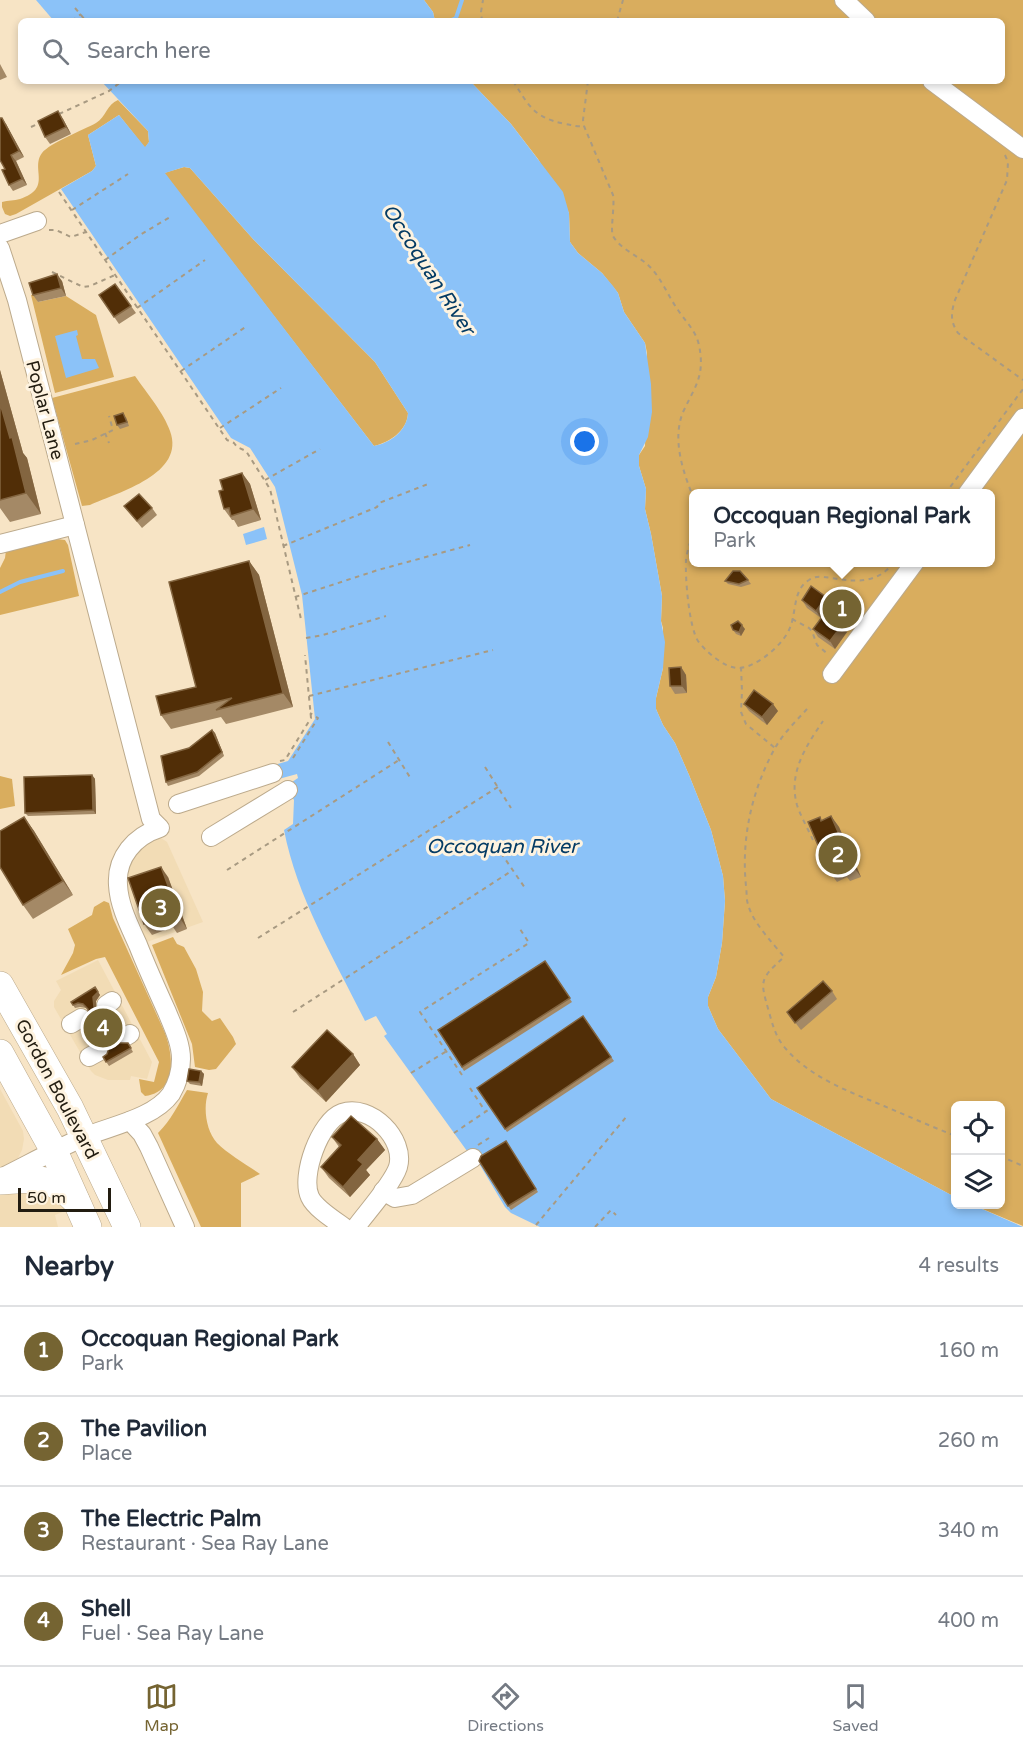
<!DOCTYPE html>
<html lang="en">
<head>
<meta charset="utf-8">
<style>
  body { margin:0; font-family:"Varela Round",sans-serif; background:#f2f2f3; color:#1f2937 }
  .controls { position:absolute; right:18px; bottom:18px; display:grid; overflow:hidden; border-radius:9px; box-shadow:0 3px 9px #0003 }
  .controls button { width:54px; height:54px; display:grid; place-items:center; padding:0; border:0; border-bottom:2px solid #e0e1e3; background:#fff; color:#1f2937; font:30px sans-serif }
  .scale { position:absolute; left:18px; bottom:15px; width:93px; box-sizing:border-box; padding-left:6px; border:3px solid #221c10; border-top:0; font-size:16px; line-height:21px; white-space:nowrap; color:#221c10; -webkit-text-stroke:4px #fef3e0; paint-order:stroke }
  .you { position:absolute; left:585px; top:442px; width:21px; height:21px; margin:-15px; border:4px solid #fff; border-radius:50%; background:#1a73e8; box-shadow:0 0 0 9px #1a73e833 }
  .badge { display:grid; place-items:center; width:39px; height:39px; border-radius:50%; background:#756432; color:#fff; font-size:20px; font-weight:700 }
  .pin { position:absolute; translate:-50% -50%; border:3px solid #fff; box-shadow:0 2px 6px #0006 }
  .popup { position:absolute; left:689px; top:489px; width:306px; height:78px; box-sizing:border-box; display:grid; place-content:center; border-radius:9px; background:#fff; filter:drop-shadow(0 2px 4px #0005); font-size:20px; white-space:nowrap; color:#747a83 }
  .popup b { font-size:22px; color:#1f2937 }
  .popup::after { content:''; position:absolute; left:50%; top:100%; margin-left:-12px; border:12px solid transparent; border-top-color:#fff }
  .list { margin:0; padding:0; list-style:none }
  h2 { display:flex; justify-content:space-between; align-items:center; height:78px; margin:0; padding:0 24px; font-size:26px }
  h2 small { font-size:20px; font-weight:400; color:#747a83 }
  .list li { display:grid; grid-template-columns:39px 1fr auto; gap:18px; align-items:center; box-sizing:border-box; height:90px; padding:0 24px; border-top:2px solid #e0e1e3 }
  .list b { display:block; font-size:22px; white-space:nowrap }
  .list p { margin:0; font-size:20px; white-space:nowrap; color:#747a83 }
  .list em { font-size:20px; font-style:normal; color:#747a83 }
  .icon { flex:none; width:33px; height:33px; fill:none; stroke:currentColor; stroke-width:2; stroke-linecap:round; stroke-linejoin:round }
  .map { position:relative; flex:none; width:1023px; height:1227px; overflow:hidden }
  .search { position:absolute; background:#fff; box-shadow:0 3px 9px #0003; left:18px; right:18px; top:18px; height:66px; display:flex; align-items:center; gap:15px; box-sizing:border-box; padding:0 21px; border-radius:9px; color:#747a83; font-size:22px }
  .sheet { height:438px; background:#fff }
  nav { display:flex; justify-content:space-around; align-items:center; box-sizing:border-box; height:84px; border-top:2px solid #e0e1e3; background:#fff; font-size:16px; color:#747a83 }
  nav a { display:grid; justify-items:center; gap:3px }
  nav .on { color:#756432 }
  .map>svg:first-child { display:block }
  .built { fill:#f2dcb5 }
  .green { fill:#d9ad5e; fill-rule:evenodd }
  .water { fill:#8bc2f8; fill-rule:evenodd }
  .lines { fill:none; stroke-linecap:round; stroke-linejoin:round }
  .stream { stroke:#8bc2f8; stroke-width:4 }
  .minor-casing { stroke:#bcaa8c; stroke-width:20 }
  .highway-casing { stroke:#bcaa8c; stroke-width:28 }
  .path { stroke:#a89a82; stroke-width:2; stroke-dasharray:4.5 4.5; stroke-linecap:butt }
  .minor { stroke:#fff; stroke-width:18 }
  .highway { stroke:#fff; stroke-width:27 }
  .wall { fill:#a48966 }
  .shaded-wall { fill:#836540 }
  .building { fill:#512e07; stroke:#836540; stroke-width:1.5 }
  .labels { text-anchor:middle; stroke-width:6; stroke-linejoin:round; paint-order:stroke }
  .street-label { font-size:18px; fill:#221c10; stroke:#fef3e0 }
  .water-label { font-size:20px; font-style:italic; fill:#043b64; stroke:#fef3e0 }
</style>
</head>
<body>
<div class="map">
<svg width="1023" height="1227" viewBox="0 0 1023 1227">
  <rect width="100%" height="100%" fill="#f7e4c5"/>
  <g class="built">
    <polygon points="152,838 161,838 167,842 203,922 147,942 126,885 126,866 133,850"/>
    <polygon points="98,960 152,1062 147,1079 131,1076 130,1080 108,1080 95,1075 91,1071 54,1007 54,1001 61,990 56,981"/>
    <polygon points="0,1089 23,1131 24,1139 22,1150 18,1158 0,1170"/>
    <polygon points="29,1184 70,1209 55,1215 58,1227 0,1227 0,1194"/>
  </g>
  <g class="green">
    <path d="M424,0H1023V1226L973,1205L1000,1204V1106H956L955,1197L771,1099L718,1029L708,1006V997L716,977L722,943L725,901L723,876L711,830L689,775L675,743L663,725L656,709V698L663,668V628L661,621L662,596L651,534L645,509L646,489L639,466V455L645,446L647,353L645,343L624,312L618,293L602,273L578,253L570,242L569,213L538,159L511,124L470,81H1002V21H435L433,12ZM694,494H990V562H694Z"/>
    <path d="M118,100L148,131L149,142L145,148L119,115L88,135L96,166L92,171L16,214L10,216L5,214L2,207V202C8,200 14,201 20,199C53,188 30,169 42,153C50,143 83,130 96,123C106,117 107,104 118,100Z"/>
    <path d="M184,167L190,168L253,239L375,362L408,413C407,431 390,442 374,446L164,173Z"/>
    <polygon points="36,294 38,302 66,296 96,315 114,377 55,393 31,295"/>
    <path d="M135,376C146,392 164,413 170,431C186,474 119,492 90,505L82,506L52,398Z"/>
    <polygon points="57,539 65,540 68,545 79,596 0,615 0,568 5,558 6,550"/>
    <polygon points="0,776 12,779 15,806 0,809"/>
    <path d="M104,901L109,903L113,918L165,1033C173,1055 178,1092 145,1096L141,1092L139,1079L154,1082L159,1062L105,957L96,959L61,975L73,953L75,945L68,929L92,915L94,907Z"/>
    <polygon points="173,937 177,944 184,947 196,969 203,992 202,1011 212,1021 220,1018 233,1037 236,1044 216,1069 209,1070 195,1067 192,1044 152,945"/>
    <path d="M187,1090L208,1093C203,1108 206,1131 217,1143C228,1154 247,1165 260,1174L241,1183V1227H201L158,1133C171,1120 178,1105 187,1090Z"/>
  </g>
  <g class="water">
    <polygon points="36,0 424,0 433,12 435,21 54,21"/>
    <path d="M101,81H470L511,124L563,192L569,213L570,242L578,253L602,273L613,286L618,293L624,312L645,343L651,384L652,412L648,437L639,455V466L646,489L645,509L651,534L662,596L661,621L665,642L663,668L656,698V709L663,725L675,743L689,775L711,830L723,876L725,901L722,943L716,977L708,997V1006L718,1029L771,1099L955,1197L956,1204L973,1205L1023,1227H540L511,1213L505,1207L471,1150L467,1151L384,1036L387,1034L376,1016L365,1021C335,960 297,898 284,830L293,824L294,800L286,786L298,778L297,774L275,780L271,766L288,761L315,719L302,595L275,487L250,448L231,438L61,189L92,171L96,166L88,135L119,115L145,147L149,142L148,131ZM184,167L190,168L253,239L375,362L408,413C407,431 390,443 374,446L165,173Z"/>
    <polygon points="77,330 78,335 76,336 82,359 95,359 99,368 66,378 55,336"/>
    <polygon points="264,527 267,539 246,545 243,534"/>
  </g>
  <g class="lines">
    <g class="stream">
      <polyline points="449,21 456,18 462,0"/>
      <polyline points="0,592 20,582 63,571"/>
    </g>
    <defs>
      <g id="minor">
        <polyline points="844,0 866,21"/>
        <polyline points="932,81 1023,149"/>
        <polyline points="0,234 37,221"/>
        <path d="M0,248L17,300L151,819L160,828C135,836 116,857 118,885C119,906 130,927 138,945C147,968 157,990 167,1012C173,1027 181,1043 181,1059C181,1072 177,1084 171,1094C153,1119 109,1126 82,1138C56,1149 31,1163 5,1176"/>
        <polyline points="967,494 1023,418"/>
        <polyline points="0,544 75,525"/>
        <polyline points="832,674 915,562"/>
        <polyline points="178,804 273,773"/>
        <polyline points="211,837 288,790"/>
        <polyline points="106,1005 112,1001"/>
        <polyline points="71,1024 81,1018"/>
        <polyline points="125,1037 130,1034"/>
        <polyline points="89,1057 100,1051"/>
        <polyline points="130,1121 142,1134 149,1147 185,1227"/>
        <polyline points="383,1191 395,1198 412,1195 473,1158"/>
        <path d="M344,1227C334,1220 315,1208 310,1197C300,1176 320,1121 342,1113C370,1103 406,1139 398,1167C393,1183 367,1212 356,1227"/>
      </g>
      <g id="highway">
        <polyline points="0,985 70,1108 127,1227"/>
        <polyline points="0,1053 54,1151 88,1227"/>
        <path d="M0,1181C34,1179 50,1174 76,1201"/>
      </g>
    </defs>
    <use href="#minor" class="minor-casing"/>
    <use href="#highway" class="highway-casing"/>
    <g class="path">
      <polyline points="75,8 86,21"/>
      <polyline points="72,21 81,14"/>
      <polyline points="482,21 481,12 483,0"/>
      <polyline points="617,21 623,0"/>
      <path d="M513,81C530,107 533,117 565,124C572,125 577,127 584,126"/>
      <path d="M588,81L583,120L584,126L613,195C615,206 610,230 613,236C620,249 637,255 648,265C661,277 668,296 678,310C686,322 696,331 699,345C705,375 696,385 684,410C671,438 683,472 694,499"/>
      <polyline points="59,114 109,91 122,81"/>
      <polyline points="31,127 40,123"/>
      <path d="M1005,155L1008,162L1007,180L955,300C951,313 950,321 958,333L1023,380"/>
      <polyline points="59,192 227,440 234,443 237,447 246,451 270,489 301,619"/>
      <polyline points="72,210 128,174"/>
      <polyline points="49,230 56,230 71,237 86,232"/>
      <polyline points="105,260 140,235 170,217"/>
      <polyline points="52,272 83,287 90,286 115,275"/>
      <polyline points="137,308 205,260"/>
      <polyline points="181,371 247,326"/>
      <polyline points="220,428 281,388"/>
      <polyline points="105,433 109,443"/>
      <polyline points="75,444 92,440 113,430 109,416"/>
      <polyline points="265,480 320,449"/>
      <polyline points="945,494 1023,389"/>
      <path d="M694,533C690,542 687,551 686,560C685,578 689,627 698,641C704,649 711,655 718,660C729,668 740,671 753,664C766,658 783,643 789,630C797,614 792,590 809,580C816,575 824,577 831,578C856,582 878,584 894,562"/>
      <polyline points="283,546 377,507 379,503 428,484"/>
      <polyline points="295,597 378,570 470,545"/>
      <polyline points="792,619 809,628 812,631 817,645 829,655"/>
      <polyline points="306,638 323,635 386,616"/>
      <polyline points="741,667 742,691 741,712 746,724 775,748"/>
      <polyline points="309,696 493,650"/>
      <path d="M807,709C796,721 783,734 775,748C752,790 741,838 746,886C747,892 746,899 748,904C752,922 773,943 784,957C759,980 760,980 769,1012C773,1026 776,1038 786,1049C811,1078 850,1092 884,1106C908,1116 932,1127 956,1136"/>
      <polyline points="388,742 411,779"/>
      <polyline points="293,758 318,718 310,713"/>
      <polyline points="280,761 285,760 311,718 305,655"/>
      <polyline points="485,767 511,808"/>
      <path d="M813,840C808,829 801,817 797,805C788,773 806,746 823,721"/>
      <polyline points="501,853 525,888"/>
      <polyline points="227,870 399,760"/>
      <polyline points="258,938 498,787"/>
      <polyline points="293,1012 513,870"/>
      <polyline points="411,1073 450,1049"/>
      <polyline points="462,1075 420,1012 529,943 520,929"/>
      <polyline points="470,1088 485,1111"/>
      <polyline points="454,1133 491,1108"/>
      <polyline points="478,1145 489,1138"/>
      <polyline points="1000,1156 1023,1166"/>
      <polyline points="536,1225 627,1116"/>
      <polyline points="595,1227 611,1210 616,1215"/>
    </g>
    <use href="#minor" class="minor"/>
    <use href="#highway" class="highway"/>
  </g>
  <g class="wall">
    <polygon points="0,64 7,77 0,80"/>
    <polygon points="63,119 71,134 50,144 45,137"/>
    <polygon points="6,124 24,157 16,161 27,185 13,191 9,185 5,169"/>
    <polygon points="62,281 66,296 38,302 33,295"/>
    <polygon points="115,284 136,313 119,324 99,295"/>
    <polygon points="0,370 23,453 27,458 41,514 10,522 0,508"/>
    <polygon points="126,417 129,426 120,429 117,425"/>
    <polygon points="242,473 250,484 261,520 238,527 234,520 232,520 224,509 223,490"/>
    <polygon points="124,506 152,508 157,515 142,528"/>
    <polygon points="249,561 259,575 293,707 226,724 221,717 171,729 161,715 196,687"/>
    <polygon points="748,580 751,584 741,587 728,584 725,581"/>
    <polygon points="802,600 831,604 821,618 807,608"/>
    <polygon points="745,629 741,636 736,634 733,630"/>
    <polygon points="813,629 847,632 835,649 818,637"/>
    <polygon points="681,667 686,675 687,693 675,694 670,686"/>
    <polygon points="744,704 778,711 767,725 749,711"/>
    <polygon points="212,730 215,733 224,756 199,776 168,786 166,782 189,748"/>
    <polygon points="92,775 95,779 96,814 28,816 25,813"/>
    <polygon points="831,816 839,827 861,877 850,881 847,877 837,882 829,871 820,817 822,821"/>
    <polygon points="24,817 34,831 73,895 33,919 23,905"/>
    <polygon points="168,877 187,929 177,933 173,927 152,935 144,924"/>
    <polygon points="545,961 572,1002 464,1071 438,1030"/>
    <polygon points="95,987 100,995 96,1001 96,1009 119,1028 115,1032 115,1041 118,1043 128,1043 133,1052 109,1066 103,1057 107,1054 109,1048 108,1044 101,1040 94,1041 84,1024 89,1019 88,1010 86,1008 80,1007 75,1008 71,1002"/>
    <polygon points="832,991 837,999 801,1030 787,1012"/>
    <polygon points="583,1016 614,1061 507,1132 477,1088"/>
    <polygon points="353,1054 360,1065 326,1102 300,1078 292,1067"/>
    <polygon points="201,1071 204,1074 202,1086 190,1084 187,1081"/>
    <polygon points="332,1137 377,1139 385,1150 366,1170 370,1175 350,1197 329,1178 321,1167 339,1147"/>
    <polygon points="506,1141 538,1192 511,1210 508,1206"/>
  </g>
  <g class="shaded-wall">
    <polygon points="58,111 63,119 71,134 66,127"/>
    <polygon points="2,118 6,124 24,157 19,151"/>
    <polygon points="11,155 16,161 27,185 22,179"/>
    <polygon points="57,274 62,281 66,296 61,288"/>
    <polygon points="0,370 23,453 27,458 41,514 26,493 10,438 0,403"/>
    <polygon points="242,473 250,484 261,520 253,509"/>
    <polygon points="249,561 259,575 293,707 283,693"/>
    <polygon points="826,597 831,604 821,618 816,611"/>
    <polygon points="742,625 745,629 741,636 739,632"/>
    <polygon points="842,625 847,632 835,649 830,641"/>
    <polygon points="681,667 686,675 687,693 682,686"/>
    <polygon points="773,704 778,711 767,725 762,717"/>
    <polygon points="212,730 215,733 224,756 222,752"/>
    <polygon points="92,775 95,779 96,814 93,810"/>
    <polygon points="831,816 839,827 861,877 853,866"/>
    <polygon points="24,817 34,831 73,895 63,881"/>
    <polygon points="161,867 168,877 187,929 180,918"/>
    <polygon points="98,992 100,995 96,1001 96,1011 94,1007 93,997"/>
    <polygon points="109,1011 119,1028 115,1032 115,1042 113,1039"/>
    <polygon points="353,1054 360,1065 326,1102 318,1091"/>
    <polygon points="201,1071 204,1074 202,1086 199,1082"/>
    <polygon points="377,1139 385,1150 366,1170 370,1175 350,1197 343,1187 358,1160"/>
  </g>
  <g class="building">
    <polygon points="58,111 66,127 45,137 38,121"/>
    <polygon points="0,118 2,118 19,151 11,155 22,179 9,185 2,170 5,169 0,160"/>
    <polygon points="57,274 61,288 33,295 29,283"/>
    <polygon points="115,284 131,306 114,317 99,295"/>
    <polygon points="0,403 10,438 12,437 26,493 0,500"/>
    <polygon points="123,413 127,422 117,425 114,416"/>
    <polygon points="242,473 253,509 231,516 229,508 224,509 219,491 223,490 220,480"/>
    <polygon points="139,494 152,508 137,521 124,506"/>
    <polygon points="249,561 283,693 216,710 232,698 161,715 156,696 196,687 169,582"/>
    <polygon points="733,571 740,571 748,580 739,584 725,581"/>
    <polygon points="811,586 826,597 816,611 802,600"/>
    <polygon points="825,613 842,625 830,641 813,629"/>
    <polygon points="738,621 742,625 739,632 733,630 731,625"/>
    <polygon points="681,667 682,686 670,686 669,668"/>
    <polygon points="754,690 773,704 762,717 744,704"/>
    <polygon points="212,730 222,752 197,772 166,782 161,756 189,748"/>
    <polygon points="92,775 93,810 25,813 24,777"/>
    <polygon points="831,816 853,866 843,870 841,866 829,871 808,822 820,817 821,821"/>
    <polygon points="24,817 63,881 23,905 0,867 0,831"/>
    <polygon points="161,867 180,918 169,922 167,916 144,924 128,878"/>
    <polygon points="545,961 570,998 462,1067 438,1030"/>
    <polygon points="823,981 832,991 795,1023 787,1012"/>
    <polygon points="95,987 98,992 93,997 94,1007 99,1012 109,1011 116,1024 112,1028 113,1039 118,1043 128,1043 131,1048 106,1062 103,1057 107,1054 109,1048 107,1042 98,1036 92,1038 84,1024 89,1019 88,1009 83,1004 78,1003 73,1005 71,1002"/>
    <polygon points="583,1016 611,1057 505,1129 477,1088"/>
    <polygon points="327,1030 353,1054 318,1091 292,1067"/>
    <polygon points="189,1069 201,1071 199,1082 187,1081"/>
    <polygon points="351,1116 377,1139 358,1160 363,1164 343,1187 321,1167 341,1145 332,1137"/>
    <polygon points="506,1141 536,1189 508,1206 479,1161 481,1156"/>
  </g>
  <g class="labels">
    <g class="street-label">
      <text transform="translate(45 410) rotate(75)" y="6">Poplar Lane</text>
      <text transform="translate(57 1089) rotate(62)" y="6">Gordon Boulevard</text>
    </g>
    <g class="water-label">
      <text transform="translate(429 269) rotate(57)" y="7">Occoquan River</text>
      <text x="502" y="853">Occoquan River</text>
    </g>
  </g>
</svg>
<div class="controls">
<button><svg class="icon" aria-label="locate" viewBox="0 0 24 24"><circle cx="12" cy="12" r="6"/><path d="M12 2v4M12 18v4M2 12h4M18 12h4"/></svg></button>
<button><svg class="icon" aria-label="layers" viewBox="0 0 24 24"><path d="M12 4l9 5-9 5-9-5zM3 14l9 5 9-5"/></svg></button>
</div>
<div class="scale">50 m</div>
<div class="you"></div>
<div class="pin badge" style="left:842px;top:609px">1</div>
<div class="popup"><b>Occoquan Regional Park</b>Park</div>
<div class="pin badge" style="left:838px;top:855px">2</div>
<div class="pin badge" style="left:161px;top:908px">3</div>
<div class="pin badge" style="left:103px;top:1028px">4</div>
<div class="search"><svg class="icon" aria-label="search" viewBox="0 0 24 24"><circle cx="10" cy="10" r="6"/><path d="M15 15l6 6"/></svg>Search here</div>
</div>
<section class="sheet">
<h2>Nearby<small>4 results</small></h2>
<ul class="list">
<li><span class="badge">1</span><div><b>Occoquan Regional Park</b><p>Park</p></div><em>160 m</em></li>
<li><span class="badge">2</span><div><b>The Pavilion</b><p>Place</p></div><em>260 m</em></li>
<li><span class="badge">3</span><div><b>The Electric Palm</b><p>Restaurant · Sea Ray Lane</p></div><em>340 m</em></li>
<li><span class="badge">4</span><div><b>Shell</b><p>Fuel · Sea Ray Lane</p></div><em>400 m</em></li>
</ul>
</section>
<nav>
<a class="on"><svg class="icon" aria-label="map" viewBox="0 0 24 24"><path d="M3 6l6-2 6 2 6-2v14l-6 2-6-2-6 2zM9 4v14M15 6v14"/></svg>Map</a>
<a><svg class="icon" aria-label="directions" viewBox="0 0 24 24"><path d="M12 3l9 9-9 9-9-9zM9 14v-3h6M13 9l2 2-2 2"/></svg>Directions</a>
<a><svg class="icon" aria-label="saved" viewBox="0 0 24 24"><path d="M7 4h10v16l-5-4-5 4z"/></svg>Saved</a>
</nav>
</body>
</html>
